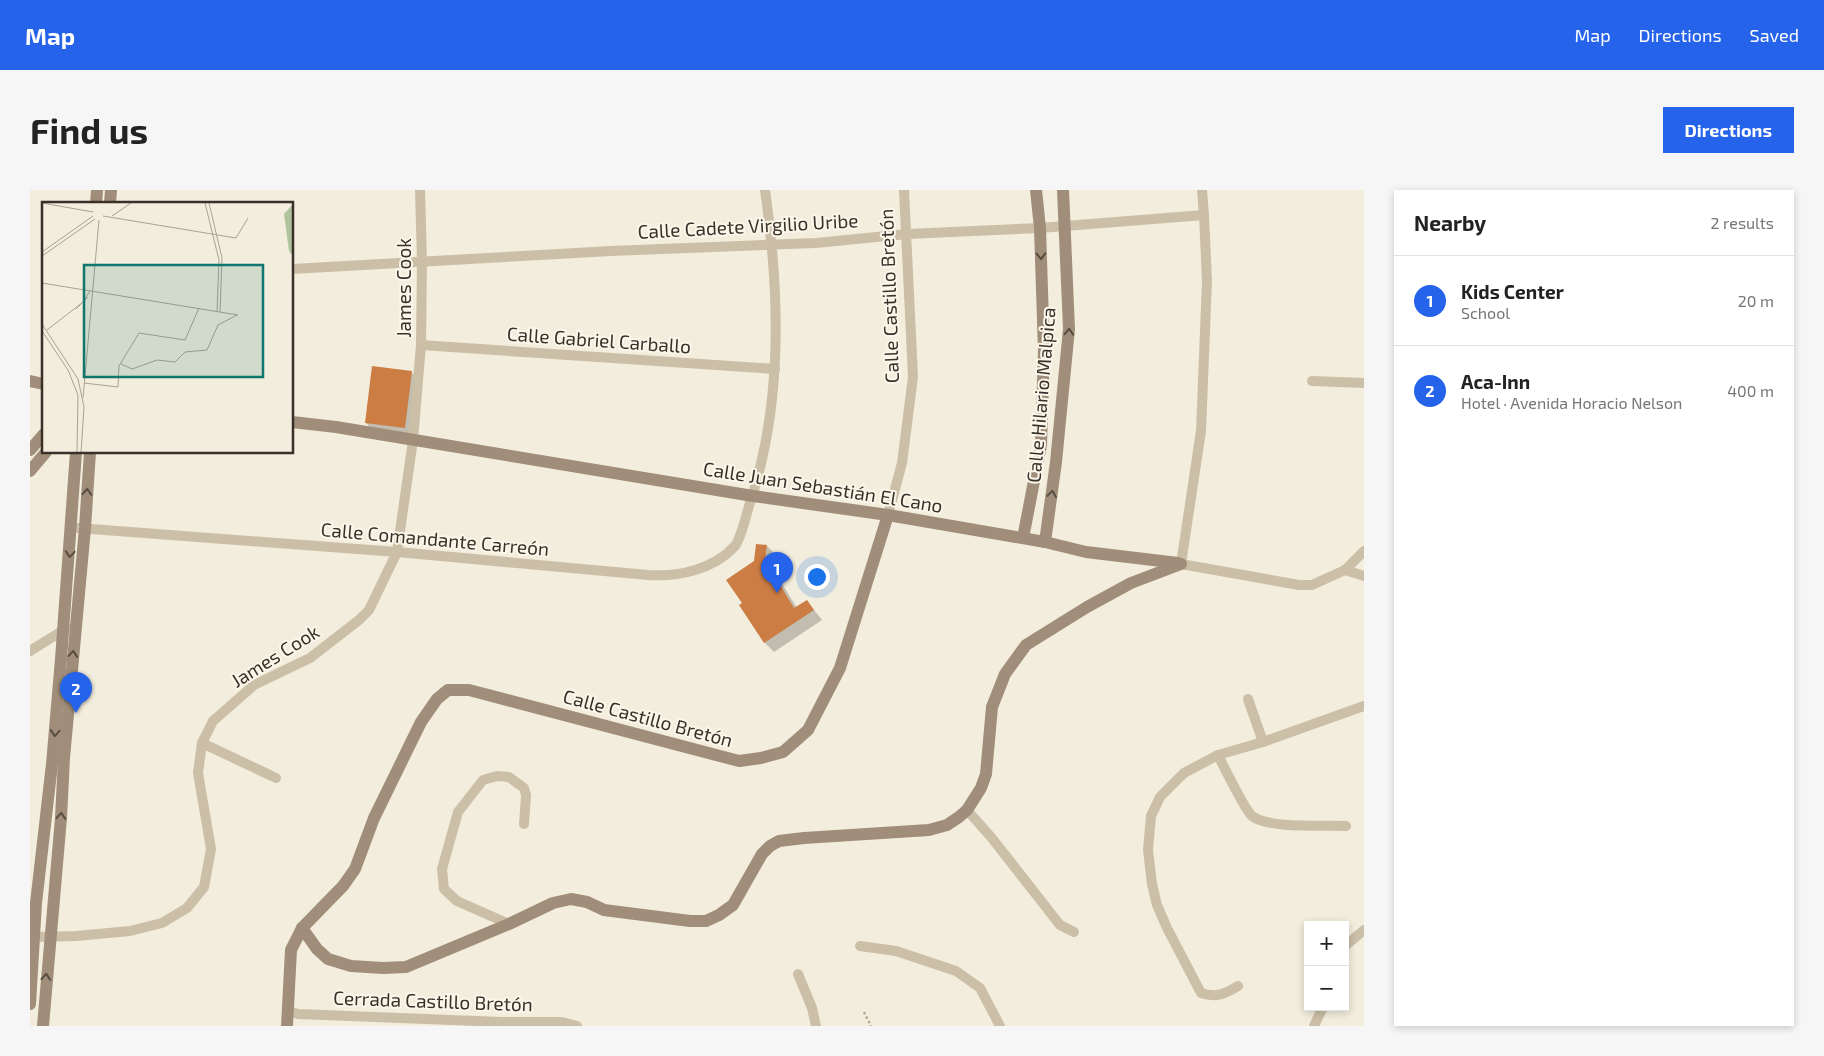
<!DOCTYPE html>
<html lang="en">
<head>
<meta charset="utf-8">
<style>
  body { margin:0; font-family:"Exo 2",sans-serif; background:#f6f6f6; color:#222 }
  .controls { position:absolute; right:15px; bottom:15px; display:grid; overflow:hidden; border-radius:0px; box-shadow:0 2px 8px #0003 }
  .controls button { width:45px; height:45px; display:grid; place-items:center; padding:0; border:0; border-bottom:1px solid #e0e0e0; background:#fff; color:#222; font:25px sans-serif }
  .you { position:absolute; left:786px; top:386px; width:18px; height:18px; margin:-12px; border:4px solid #fff; border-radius:50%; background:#1a73e8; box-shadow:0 0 0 8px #1a73e833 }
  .badge { display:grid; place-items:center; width:32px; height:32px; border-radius:50%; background:#2563eb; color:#fff; font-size:16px; font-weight:700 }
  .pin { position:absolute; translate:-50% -41px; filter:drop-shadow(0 1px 2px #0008) }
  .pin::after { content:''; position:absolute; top:26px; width:18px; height:15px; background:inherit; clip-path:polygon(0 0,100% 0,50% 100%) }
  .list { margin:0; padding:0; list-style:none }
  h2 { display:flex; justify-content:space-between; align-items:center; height:65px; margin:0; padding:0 20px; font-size:21px }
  h2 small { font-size:16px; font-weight:400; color:#767676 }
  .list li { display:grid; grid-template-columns:32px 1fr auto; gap:15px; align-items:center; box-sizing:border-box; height:90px; padding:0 20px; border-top:1px solid #e0e0e0 }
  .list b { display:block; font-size:19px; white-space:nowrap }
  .list p { margin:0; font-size:16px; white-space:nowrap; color:#767676 }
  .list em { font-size:16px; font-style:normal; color:#767676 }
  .map { position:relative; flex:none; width:1334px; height:836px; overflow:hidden; border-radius:0px }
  header { display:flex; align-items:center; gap:30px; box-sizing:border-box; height:70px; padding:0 25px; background:#2563eb; color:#fff }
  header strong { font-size:24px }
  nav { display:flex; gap:28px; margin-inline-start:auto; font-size:18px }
  .intro { display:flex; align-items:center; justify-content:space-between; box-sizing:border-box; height:120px; padding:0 30px }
  h1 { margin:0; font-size:35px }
  .button { padding:12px 22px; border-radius:0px; background:#2563eb; color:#fff; font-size:18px; font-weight:700 }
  main { display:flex; gap:30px; padding:0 30px }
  aside { flex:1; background:#fff; border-radius:0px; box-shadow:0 2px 8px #0003 }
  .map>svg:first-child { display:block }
  .shadow { fill:#0003 }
  .building { fill:#cb7d44 }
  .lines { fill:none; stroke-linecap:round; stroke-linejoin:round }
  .path { stroke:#b8aa92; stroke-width:2.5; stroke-dasharray:2.5 2.5; stroke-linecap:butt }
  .street { stroke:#ccbfa8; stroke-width:10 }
  .secondary { stroke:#a08e7a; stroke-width:12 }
  .oneway { stroke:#584d41 }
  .labels { text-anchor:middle; stroke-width:4; stroke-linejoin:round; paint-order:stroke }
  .street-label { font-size:19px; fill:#393129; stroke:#fbf6ea }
  .inset-road { fill:none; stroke:#a9a295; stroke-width:1 }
  .view { fill:#0f766e; fill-opacity:0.15; stroke:#0f766e; stroke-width:2.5 }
  .inset-edge { fill:none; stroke:#393129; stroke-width:2.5 }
</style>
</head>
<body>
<header>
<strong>Map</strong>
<nav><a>Map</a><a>Directions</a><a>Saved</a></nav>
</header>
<div class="intro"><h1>Find us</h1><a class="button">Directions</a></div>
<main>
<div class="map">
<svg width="1334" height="836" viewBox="0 0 1334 836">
  <rect width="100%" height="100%" fill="#f3eddd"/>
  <g class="shadow">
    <polygon points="381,182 391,191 384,247 345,242 336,233"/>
    <polygon points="737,356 746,365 744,381 767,418 777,411 792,430 744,462 735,453 713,413 725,372"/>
  </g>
  <g class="building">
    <polygon points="342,176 382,181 375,238 335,233"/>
    <polygon points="726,354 737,355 735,370 764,418 777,410 784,420 734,453 709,415 712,413 696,390 724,371"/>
  </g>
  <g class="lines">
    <polyline class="path" points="834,822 841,836"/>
    <g class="street">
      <polyline points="1172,0 1174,25 1177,91 1171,241 1151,374 1269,395 1282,395 1315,380 1334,361"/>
      <polyline points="262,79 581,61 786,53 877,44 1010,38 1174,25"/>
      <polyline points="391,155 745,179"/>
      <polyline points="1282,191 1334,193"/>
      <polyline points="858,325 872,273 883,187 874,0"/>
      <path d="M48,338L367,362L618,385C648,387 683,380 705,356C711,348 716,326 719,316C753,215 750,105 735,0"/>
      <polyline points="1315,380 1334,386"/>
      <polyline points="0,461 37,438"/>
      <polyline points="1218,509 1233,552"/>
      <polyline points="172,553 246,588"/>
      <path d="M1188,565C1194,577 1215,620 1222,626C1239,639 1294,635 1316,636"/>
      <polyline points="937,620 961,647 1030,735 1044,742"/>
      <polyline points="479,734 427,711 414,699 412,679 428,622 453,590 467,586 479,587 494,598 496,605 494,634"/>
      <polyline points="5,747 46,746 100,741 132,733 157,718 174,697 181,659 168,583 172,553 183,531 224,495 280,468 329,430 339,420 367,362 383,250 391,155 392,71 390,0"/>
      <polyline points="830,756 866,761 926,781 950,798 970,836"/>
      <polyline points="1315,756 1334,740"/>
      <polyline points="768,784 782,818 786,836"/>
      <path d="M1208,796C1195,804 1186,808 1171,803L1137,738L1127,715L1122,694L1118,660L1121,626L1130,607L1154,583L1188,565L1233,552L1334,516"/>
      <polyline points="258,821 268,824 472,832 532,832 547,836"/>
      <polyline points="1284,836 1293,817"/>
    </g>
    <g class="secondary">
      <polyline points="66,14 67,0"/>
      <polyline points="80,14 81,0"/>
      <polyline points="0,191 14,194"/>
      <polyline points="262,232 306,237 723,306 858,325 1015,352 1056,362 1148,373"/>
      <polyline points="0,260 14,244"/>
      <polyline points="0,281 16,262"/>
      <polyline points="993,348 1011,255 1014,161 1010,38 1006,0"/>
      <polyline points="1015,352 1026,272 1039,139 1033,0"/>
      <polyline points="272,738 287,759 298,769 321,776 353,778 376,777 479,734 523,713 541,709 557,712 574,720 660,731 676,731 689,725 703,715 732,664 740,656 749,651 774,648 899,640 917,635 929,627 937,620 951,598 956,584 962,517 975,484 996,455 1057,417 1101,393 1151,374"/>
      <polyline points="0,814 6,713 22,574 31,469 46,262"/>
      <polyline points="13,836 31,628 34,568 55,338 60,262"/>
      <polyline points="257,836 261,760 272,738 313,696 325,679 344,628 391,532 407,509 418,500 439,500 709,571 731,568 753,562 778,540 810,478 858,325"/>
    </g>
  </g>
  <defs><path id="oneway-chevron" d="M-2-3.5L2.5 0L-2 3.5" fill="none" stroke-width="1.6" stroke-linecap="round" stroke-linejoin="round" transform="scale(1.25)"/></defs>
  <g class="oneway">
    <use href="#oneway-chevron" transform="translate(1011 66) rotate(88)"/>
    <use href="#oneway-chevron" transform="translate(1039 142) rotate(-87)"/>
    <use href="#oneway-chevron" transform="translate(57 302) rotate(-86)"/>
    <use href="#oneway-chevron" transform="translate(1022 304) rotate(-82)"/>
    <use href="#oneway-chevron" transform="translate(40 364) rotate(94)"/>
    <use href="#oneway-chevron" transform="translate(43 464) rotate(-85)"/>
    <use href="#oneway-chevron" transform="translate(25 543) rotate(95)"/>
    <use href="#oneway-chevron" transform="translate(31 626) rotate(-86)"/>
    <use href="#oneway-chevron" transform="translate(16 787) rotate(-86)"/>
  </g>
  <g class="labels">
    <g class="street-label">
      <text transform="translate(718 36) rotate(-3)" y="7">Calle Cadete Virgilio Uribe</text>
      <text transform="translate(374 98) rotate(-90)" y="7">James Cook</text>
      <text transform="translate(859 106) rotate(-92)" y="7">Calle Castillo Bretón</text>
      <text transform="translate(569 150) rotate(4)" y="7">Calle Gabriel Carballo</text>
      <text transform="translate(1011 205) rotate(-85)" y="7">Calle Hilario Malpica</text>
      <text transform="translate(793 297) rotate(9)" y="7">Calle Juan Sebastián El Cano</text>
      <text transform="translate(405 349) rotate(5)" y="7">Calle Comandante Carreón</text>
      <text transform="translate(245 466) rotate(-32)" y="7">James Cook</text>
      <text transform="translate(618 528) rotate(15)" y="7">Calle Castillo Bretón</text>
      <text transform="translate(403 811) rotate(2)" y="7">Cerrada Castillo Bretón</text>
    </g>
  </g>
  <g transform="translate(12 12)">
    <rect width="251" height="251" fill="#f3eddd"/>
    <path d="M252,1V54H251L247,49L242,12Z" fill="#afc39c"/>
    <path class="inset-road" d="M0,1L51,10M163,1L177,58L175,109M167,1L180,56L178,110M61,14L194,36L206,16M70,14L89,1M0,50L51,14M0,54L53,17M0,81L196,113M34,107L46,95M0,122L36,177L42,205L39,251M5,128L41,100L48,89M0,129L26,168L36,193L35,251M79,162L90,167L115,158L133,160L143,150L165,148L176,123L195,113M42,181L76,185L77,164L97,131L143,138L157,106M41,196L57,18"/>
    <path class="view" d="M42,63H221V175H42Z"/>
    <rect width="251" height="251" class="inset-edge"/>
  </g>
</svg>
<div class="controls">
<button>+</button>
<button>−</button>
</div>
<div class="you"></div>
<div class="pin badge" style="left:747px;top:403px">1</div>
<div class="pin badge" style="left:46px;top:523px">2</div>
</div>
<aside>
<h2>Nearby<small>2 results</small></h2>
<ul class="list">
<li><span class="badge">1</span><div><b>Kids Center</b><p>School</p></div><em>20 m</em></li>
<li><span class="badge">2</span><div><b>Aca-Inn</b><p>Hotel · Avenida Horacio Nelson</p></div><em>400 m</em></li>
</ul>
</aside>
</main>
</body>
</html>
